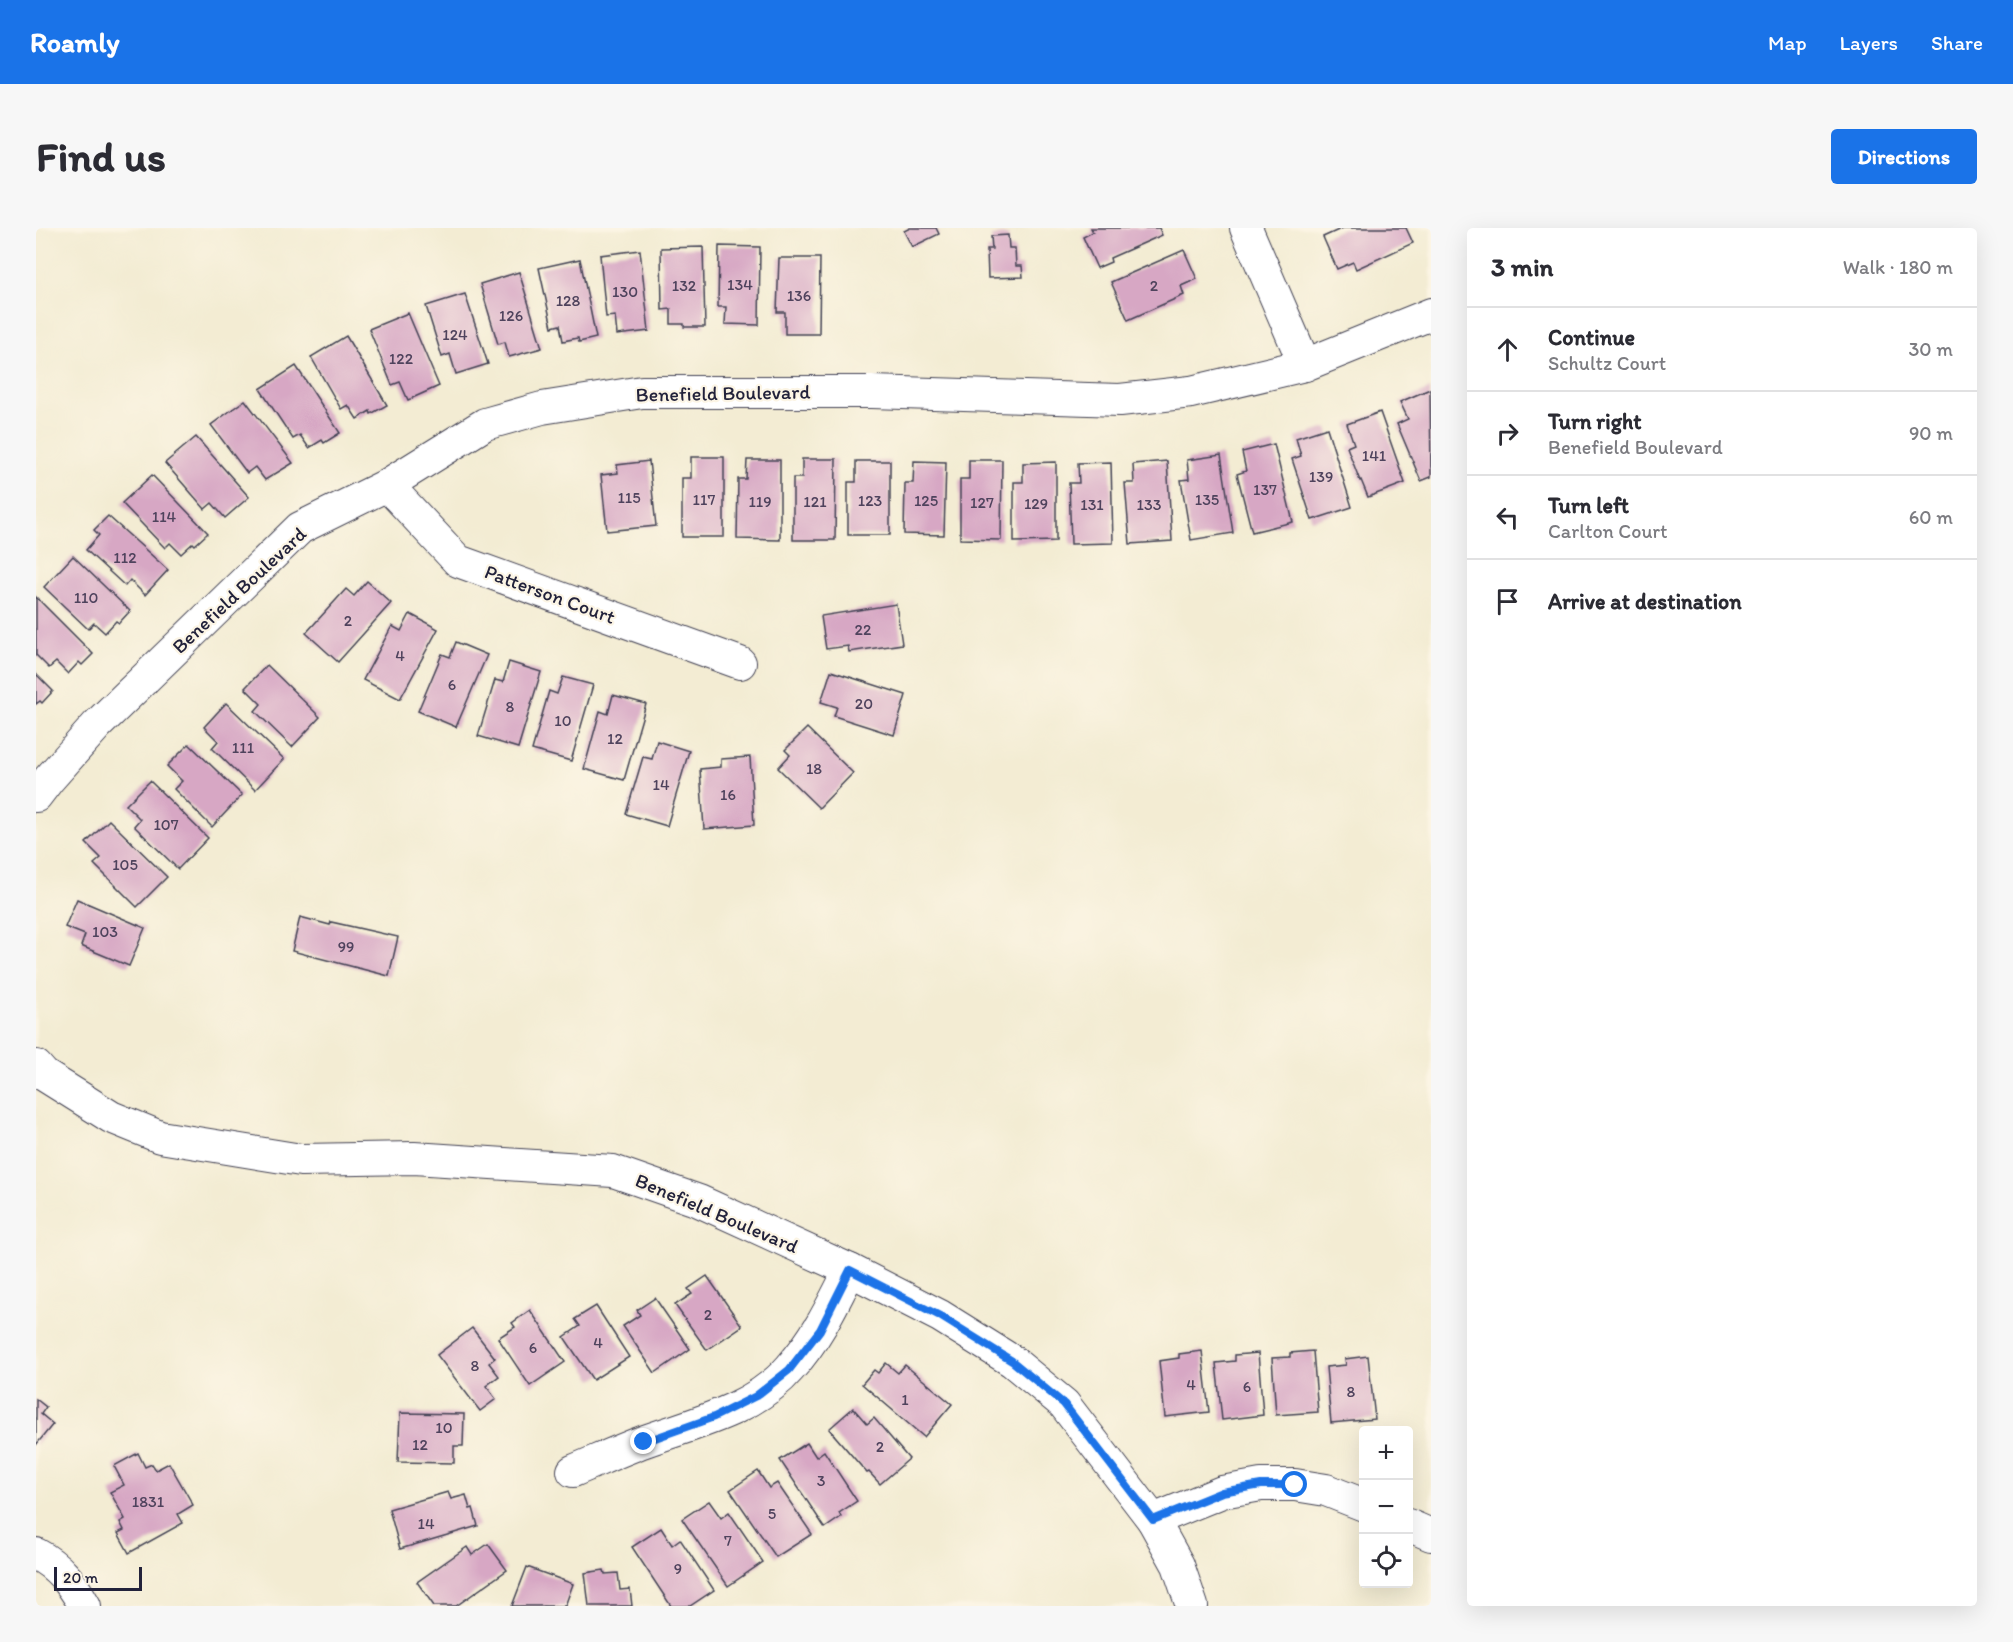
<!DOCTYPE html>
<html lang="en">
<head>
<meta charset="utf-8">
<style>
  body { margin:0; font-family:Itim,sans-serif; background:#f7f7f7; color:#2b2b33 }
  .controls { position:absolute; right:18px; bottom:18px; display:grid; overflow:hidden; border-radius:6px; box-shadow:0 6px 24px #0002 }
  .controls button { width:54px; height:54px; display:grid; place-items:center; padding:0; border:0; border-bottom:2px solid #e1e1e2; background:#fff; color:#2b2b33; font:30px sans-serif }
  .scale { position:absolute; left:18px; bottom:15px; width:88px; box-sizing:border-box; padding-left:6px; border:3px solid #22223b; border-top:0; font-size:16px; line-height:21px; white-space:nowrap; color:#22223b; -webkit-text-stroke:4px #fcf5e5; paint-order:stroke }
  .stop { position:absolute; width:18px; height:18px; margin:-14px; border:4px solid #1a73e8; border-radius:50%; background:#fff }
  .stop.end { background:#1a73e8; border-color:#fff; box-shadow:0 2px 6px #0008 }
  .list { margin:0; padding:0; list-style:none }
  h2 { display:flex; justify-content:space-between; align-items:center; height:78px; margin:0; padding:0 24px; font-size:26px }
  h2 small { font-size:20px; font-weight:400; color:#7c7c81 }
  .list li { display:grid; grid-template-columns:39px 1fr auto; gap:18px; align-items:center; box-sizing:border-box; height:84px; padding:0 24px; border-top:2px solid #e1e1e2 }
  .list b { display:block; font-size:22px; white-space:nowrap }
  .list p { margin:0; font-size:20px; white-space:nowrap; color:#7c7c81 }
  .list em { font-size:20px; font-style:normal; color:#7c7c81 }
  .icon { flex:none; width:33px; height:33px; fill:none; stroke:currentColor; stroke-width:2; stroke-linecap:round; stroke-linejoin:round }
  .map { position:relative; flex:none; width:1395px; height:1378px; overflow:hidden; border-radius:6px }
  header { display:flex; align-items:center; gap:36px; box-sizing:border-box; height:84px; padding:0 30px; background:#1a73e8; color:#fff }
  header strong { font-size:28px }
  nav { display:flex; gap:33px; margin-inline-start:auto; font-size:21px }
  .intro { display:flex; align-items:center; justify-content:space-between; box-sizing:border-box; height:144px; padding:0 36px }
  h1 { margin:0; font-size:42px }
  .button { padding:15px 27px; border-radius:6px; background:#1a73e8; color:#fff; font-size:21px; font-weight:700 }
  main { display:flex; gap:36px; padding:0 36px }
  aside { flex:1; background:#fff; border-radius:6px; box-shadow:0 6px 24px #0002 }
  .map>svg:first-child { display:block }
  .building { fill:#d7a7c4 }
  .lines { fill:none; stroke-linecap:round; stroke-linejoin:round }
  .street-casing { stroke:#414052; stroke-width:34 }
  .street { stroke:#fff; stroke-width:32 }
  .route { stroke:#1a73e8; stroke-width:8 }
  .labels { text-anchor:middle; stroke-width:4.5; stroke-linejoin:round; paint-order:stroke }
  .number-label { font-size:16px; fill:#4f435d }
  .street-label { font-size:20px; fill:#22223b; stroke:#fcf5e5 }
</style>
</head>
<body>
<header>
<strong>Roamly</strong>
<nav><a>Map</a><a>Layers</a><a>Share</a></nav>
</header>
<div class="intro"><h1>Find us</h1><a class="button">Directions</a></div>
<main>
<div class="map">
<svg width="1395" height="1378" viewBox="0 0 1395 1378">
  <rect width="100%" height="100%" fill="#fcf5e5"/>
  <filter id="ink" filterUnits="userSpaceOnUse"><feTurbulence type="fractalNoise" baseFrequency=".0167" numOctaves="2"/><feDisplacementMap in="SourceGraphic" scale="12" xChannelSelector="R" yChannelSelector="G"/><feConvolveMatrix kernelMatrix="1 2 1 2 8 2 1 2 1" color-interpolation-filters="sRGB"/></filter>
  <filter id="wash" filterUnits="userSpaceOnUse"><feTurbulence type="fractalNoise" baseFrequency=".008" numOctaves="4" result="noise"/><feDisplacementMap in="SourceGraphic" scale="24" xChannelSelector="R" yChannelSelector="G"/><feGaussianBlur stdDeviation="1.35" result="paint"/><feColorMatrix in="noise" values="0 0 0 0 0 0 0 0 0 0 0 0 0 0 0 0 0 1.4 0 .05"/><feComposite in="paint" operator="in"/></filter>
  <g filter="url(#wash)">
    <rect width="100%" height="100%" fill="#f3ecd3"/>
    <g id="blocks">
      <g class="building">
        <polygon points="874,0 900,0 903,6 876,19 868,3"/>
        <polygon points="1055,0 1123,0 1126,7 1074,30 1075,34 1061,40 1047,9 1057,4"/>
        <polygon points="1307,0 1370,0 1377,15 1320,41 1317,34 1301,41 1287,9"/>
        <polygon points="972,7 973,20 979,20 980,38 986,38 987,49 952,50 951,21 956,21 955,8"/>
        <polygon points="683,18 724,19 723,97 689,96 690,79 682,79"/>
        <polygon points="667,19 669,99 648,99 648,96 635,96 635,81 626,82 625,20"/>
        <polygon points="604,22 613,103 581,107 579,88 570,89 564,27"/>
        <polygon points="1148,22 1161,51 1145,58 1148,67 1092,92 1075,54"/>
        <polygon points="743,30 784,30 783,106 749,106 749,84 741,84"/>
        <polygon points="544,31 560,110 543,114 542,110 527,113 524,97 516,99 503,40"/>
        <polygon points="483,44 506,120 473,129 469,114 462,116 444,56"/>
        <polygon points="429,66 452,136 420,146 414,126 406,129 390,78"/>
        <polygon points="372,85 403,158 372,172 364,154 356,157 333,101"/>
        <polygon points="310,108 351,177 335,186 334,183 321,191 312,177 305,181 275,129"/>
        <polygon points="260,138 304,205 288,215 286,212 273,220 264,207 257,211 224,161"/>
        <polygon points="1394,161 1395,249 1385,253 1361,196 1372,191 1364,174"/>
        <polygon points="209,172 257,235 229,252 219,239 211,245 175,197"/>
        <polygon points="1344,184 1369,255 1332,269 1325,252 1324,253 1311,219 1318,216 1311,196"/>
        <polygon points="1291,200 1316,279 1276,292 1256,231 1265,228 1260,210"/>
        <polygon points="160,209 213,269 189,290 176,275 169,281 129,235"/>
        <polygon points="1238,216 1257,294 1216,304 1201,246 1210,243 1206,224"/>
        <polygon points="1185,227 1197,305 1155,312 1145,252 1153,251 1151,232"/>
        <polygon points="655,229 688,229 688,309 646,309 646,250 655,250"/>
        <polygon points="766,231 800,231 799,312 757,312 757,250 766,250"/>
        <polygon points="711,232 744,232 744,312 701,311 702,251 710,251"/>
        <polygon points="933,232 966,232 965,312 924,311 924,251 933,251"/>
        <polygon points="613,233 620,298 571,303 565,247 582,245 581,237"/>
        <polygon points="820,233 854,233 854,307 812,307 812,254 820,254"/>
        <polygon points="878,233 910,234 908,307 868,306 869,255 877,255"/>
        <polygon points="1131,233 1136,313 1094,316 1089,255 1098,255 1097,236"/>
        <polygon points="1020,234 1020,313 978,314 978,254 987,254 987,235"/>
        <polygon points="1075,234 1077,315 1035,316 1033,255 1043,255 1042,235"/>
        <polygon points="116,247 172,305 159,317 157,315 145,326 134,315 129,320 86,275"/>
        <polygon points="72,288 132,342 109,367 94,352 89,358 50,322 63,307 58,302"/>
        <polygon points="37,328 94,383 83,395 80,393 69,405 58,395 52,401 8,359"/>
        <polygon points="331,353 355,375 302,434 270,405 310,361 318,368"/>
        <polygon points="0,369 57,426 46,437 43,434 32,446 20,434 13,440 0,427"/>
        <polygon points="860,376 866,416 813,424 812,418 790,421 785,388"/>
        <polygon points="374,386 402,401 364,471 327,452 356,398 365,403"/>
        <polygon points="420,414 451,427 420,499 382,483 406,426 414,429"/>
        <polygon points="473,434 505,444 482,520 442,508 459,452 467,454"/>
        <polygon points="231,437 284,489 256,519 219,483 225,476 209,460"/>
        <polygon points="795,443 870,467 858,507 798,488 801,479 785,474"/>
        <polygon points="0,446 17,463 6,475 4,473 0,476"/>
        <polygon points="527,449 557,457 535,533 496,522 513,463 521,466"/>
        <polygon points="577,467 610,476 588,552 548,541 564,483 572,486"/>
        <polygon points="190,475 248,531 219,562 176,520 182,513 168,499"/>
        <polygon points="771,500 817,545 783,580 742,540 754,527 749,522"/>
        <polygon points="621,513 653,523 631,598 590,586 607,529 616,531"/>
        <polygon points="153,516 206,567 176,599 138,561 146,553 131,538"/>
        <polygon points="714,529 718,597 668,601 664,541 685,539 685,531"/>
        <polygon points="114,553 172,610 142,641 98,598 104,591 90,577"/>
        <polygon points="73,592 131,649 101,679 58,636 65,630 50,615"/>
        <polygon points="41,671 109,700 93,738 45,718 49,707 29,699"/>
        <polygon points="264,689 294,697 295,694 362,709 353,748 256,723"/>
        <polygon points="671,1048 706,1098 671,1122 639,1077 656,1066 652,1061"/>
        <polygon points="619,1070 654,1121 619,1145 587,1098 604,1087 601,1082"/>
        <polygon points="560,1078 593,1129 557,1152 528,1109 544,1098 539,1091"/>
        <polygon points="494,1082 529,1134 494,1158 462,1110 479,1099 476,1095"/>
        <polygon points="436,1100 459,1130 453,1135 463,1148 450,1158 460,1171 444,1183 401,1127"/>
        <polygon points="1166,1123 1173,1184 1129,1189 1123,1133 1143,1130 1143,1126"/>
        <polygon points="1277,1123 1282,1184 1240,1187 1236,1130 1254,1129 1254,1125"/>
        <polygon points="1222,1125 1227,1187 1186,1192 1180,1135 1199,1133 1199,1127"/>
        <polygon points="1332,1128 1339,1191 1295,1195 1290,1139 1310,1137 1309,1131"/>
        <polygon points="850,1135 862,1145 869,1137 916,1176 888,1209 826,1156 838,1142 842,1145"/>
        <polygon points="0,1171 10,1179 5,1186 17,1196 0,1217"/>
        <polygon points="817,1180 831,1196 838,1190 873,1231 844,1256 833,1244 831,1245 793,1201"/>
        <polygon points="364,1185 428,1186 427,1218 418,1218 418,1235 362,1234"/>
        <polygon points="771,1215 780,1229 788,1223 821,1273 803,1285 805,1289 789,1300 744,1232"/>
        <polygon points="102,1225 109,1239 116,1236 120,1242 133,1235 157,1277 142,1286 147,1295 93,1325 82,1305 88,1302 84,1294 89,1291 74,1264 88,1257 78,1238"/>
        <polygon points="722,1243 733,1260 741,1255 776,1306 740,1329 694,1262"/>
        <polygon points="412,1264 415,1271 430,1267 434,1281 437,1280 442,1298 364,1321 353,1281"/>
        <polygon points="673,1273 685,1290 693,1284 727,1334 692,1358 646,1291"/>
        <polygon points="625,1300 636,1317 644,1311 678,1362 654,1378 635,1378 596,1319"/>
        <polygon points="452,1316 471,1342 420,1378 398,1378 381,1354 431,1319 436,1327"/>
        <polygon points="491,1339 537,1356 529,1378 476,1378"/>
        <polygon points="568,1342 569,1346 582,1345 584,1362 594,1361 596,1378 553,1378 549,1345"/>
      </g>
    </g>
  </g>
  <g filter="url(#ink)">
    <use href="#blocks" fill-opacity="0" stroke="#414052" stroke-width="1.5"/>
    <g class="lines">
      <defs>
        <g id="street">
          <polyline points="1210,0 1269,137"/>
          <polyline points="351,257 422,333 704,435"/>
          <polyline points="0,568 13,551 61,497 264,300 351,257 449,196 506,180 606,164 836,164 1084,172 1155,164 1269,137 1395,86"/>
          <polyline points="0,838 8,847 75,889 124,909 265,932 378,930 577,943 663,973 814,1042 904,1088 976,1133 1028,1176 1117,1292 1142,1337 1156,1378"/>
          <path d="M537,1243C561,1233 584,1222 609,1213C659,1195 718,1182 754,1140C781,1110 796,1078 814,1042"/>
          <polyline points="1117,1292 1186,1264 1225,1257 1259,1257 1290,1262 1328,1277"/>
          <polyline points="1372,1297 1395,1307"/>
          <path d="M0,1326C23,1338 36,1355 49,1378"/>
        </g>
      </defs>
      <use href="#street" class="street-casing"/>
      <use href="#street" class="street"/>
    </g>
  </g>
  <g class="lines" filter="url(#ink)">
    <polyline class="route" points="608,1214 678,1189 720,1168 753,1142 784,1102 814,1042 904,1088 976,1133 1028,1176 1117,1292 1186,1264 1225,1257 1259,1257"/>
  </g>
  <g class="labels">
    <g class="number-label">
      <text x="704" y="62">134</text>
      <text x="648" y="63">132</text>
      <text x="1118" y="63">2</text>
      <text x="589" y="69">130</text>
      <text x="763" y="73">136</text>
      <text x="532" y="78">128</text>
      <text x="475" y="93">126</text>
      <text x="419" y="112">124</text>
      <text x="365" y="136">122</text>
      <text x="1338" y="233">141</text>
      <text x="1285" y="254">139</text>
      <text x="1229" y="267">137</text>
      <text x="593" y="275">115</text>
      <text x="668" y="277">117</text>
      <text x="1171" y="277">135</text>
      <text x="834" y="278">123</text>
      <text x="890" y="278">125</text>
      <text x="724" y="279">119</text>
      <text x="779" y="279">121</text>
      <text x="946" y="280">127</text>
      <text x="1000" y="281">129</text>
      <text x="1056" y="282">131</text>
      <text x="1113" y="282">133</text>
      <text x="128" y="294">114</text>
      <text x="89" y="335">112</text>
      <text x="50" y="375">110</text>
      <text x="312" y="398">2</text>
      <text x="827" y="407">22</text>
      <text x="364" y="433">4</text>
      <text x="416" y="462">6</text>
      <text x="828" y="481">20</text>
      <text x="474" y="484">8</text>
      <text x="527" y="498">10</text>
      <text x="579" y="516">12</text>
      <text x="207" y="525">111</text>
      <text x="778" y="546">18</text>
      <text x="625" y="562">14</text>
      <text x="692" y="572">16</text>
      <text x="130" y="602">107</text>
      <text x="89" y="642">105</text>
      <text x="69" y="709">103</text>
      <text x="310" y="724">99</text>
      <text x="672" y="1092">2</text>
      <text x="562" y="1120">4</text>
      <text x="497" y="1125">6</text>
      <text x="439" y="1143">8</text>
      <text x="1155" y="1162">4</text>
      <text x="1211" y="1164">6</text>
      <text x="1315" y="1169">8</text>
      <text x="869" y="1177">1</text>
      <text x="408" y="1205">10</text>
      <text x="384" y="1222">12</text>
      <text x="844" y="1224">2</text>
      <text x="785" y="1258">3</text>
      <text x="112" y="1279">1831</text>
      <text x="736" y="1291">5</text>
      <text x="390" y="1301">14</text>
      <text x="692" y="1318">7</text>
      <text x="642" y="1346">9</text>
    </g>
    <g class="street-label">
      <text transform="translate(687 165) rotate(-1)" y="7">Benefield Boulevard</text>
      <text transform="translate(203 362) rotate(-43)" y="7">Benefield Boulevard</text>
      <text transform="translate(514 366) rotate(20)" y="7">Patterson Court</text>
      <text transform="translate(681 985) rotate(23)" y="7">Benefield Boulevard</text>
    </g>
  </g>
</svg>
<div class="controls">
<button>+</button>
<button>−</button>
<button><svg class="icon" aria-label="locate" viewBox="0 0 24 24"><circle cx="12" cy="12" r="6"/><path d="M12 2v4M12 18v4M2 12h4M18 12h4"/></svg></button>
</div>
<div class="scale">20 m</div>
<div class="stop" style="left:1259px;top:1257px"></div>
<div class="stop end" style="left:608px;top:1214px"></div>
</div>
<aside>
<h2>3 min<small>Walk · 180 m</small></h2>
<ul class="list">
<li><svg class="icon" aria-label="ahead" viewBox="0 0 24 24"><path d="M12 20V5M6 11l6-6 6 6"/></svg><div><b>Continue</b><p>Schultz Court</p></div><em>30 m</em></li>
<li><svg class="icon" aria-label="right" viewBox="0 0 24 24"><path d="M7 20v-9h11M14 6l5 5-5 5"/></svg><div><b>Turn right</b><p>Benefield Boulevard</p></div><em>90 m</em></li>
<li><svg class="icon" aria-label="left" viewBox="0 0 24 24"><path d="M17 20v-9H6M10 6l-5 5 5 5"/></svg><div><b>Turn left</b><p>Carlton Court</p></div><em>60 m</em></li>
<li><svg class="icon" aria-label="arrive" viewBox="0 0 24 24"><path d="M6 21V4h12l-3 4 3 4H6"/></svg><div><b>Arrive at destination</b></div></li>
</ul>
</aside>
</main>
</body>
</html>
